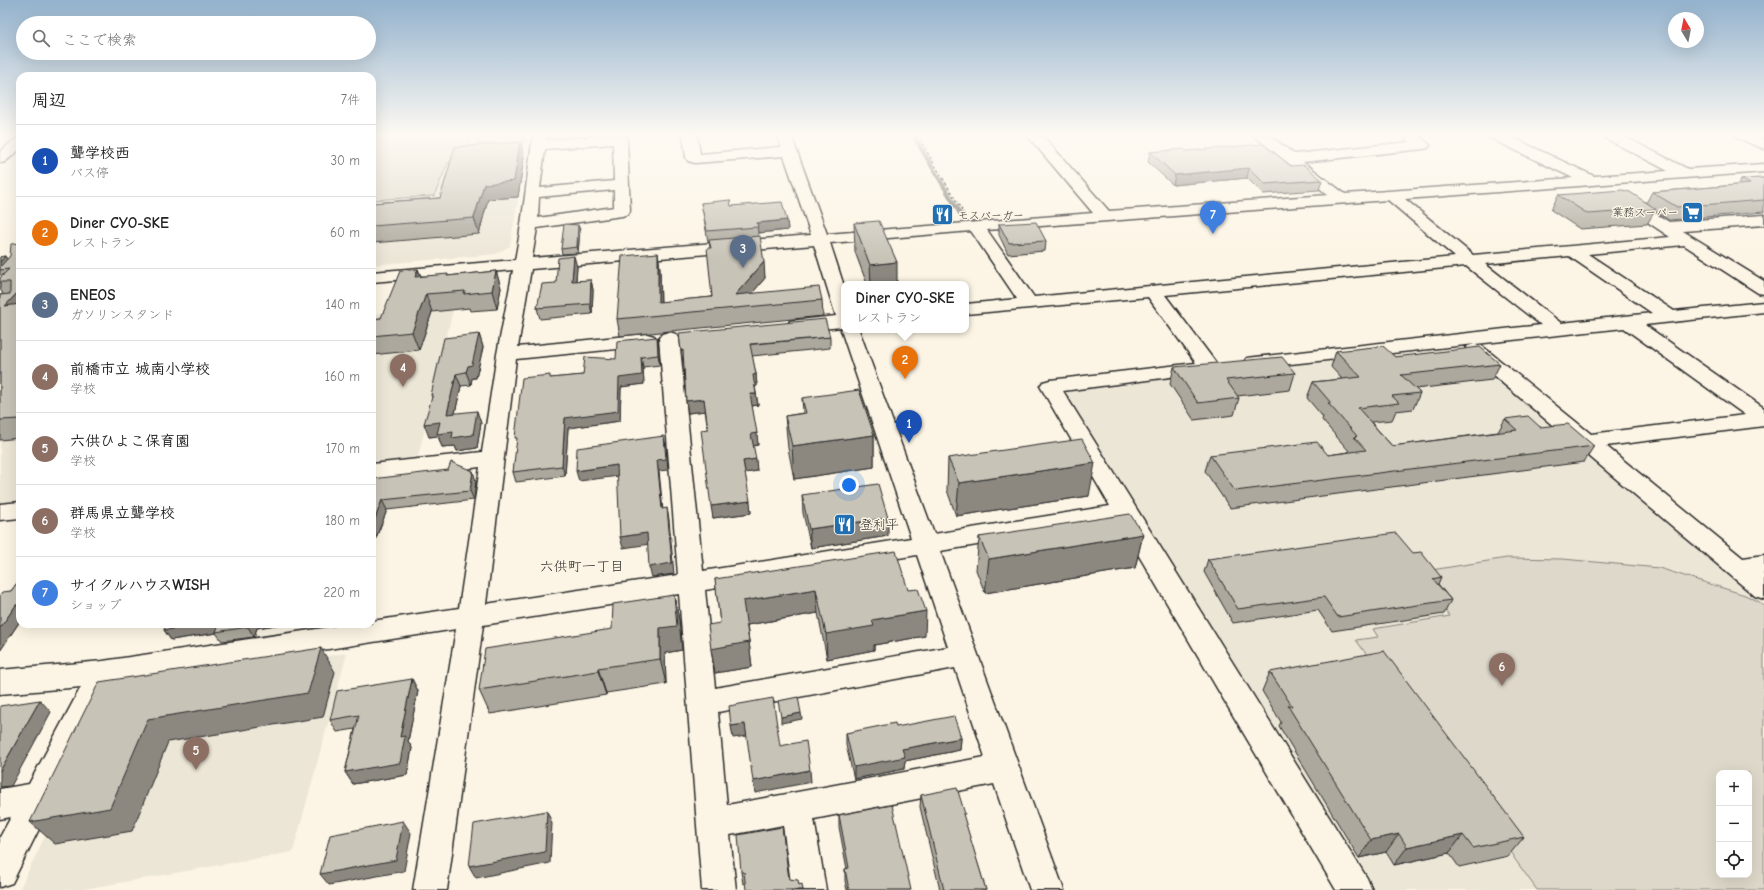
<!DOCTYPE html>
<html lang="ja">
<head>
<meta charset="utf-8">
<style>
  body { margin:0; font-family:"Comic Neue","Klee One",sans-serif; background:#f2f2f2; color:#222 }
  .controls { position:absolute; right:12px; bottom:12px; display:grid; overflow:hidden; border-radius:8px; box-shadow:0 4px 16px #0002 }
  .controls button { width:36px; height:36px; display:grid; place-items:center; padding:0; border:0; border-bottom:1px solid #e0e0e0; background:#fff; color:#222; font:20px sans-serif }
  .compass { position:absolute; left:1668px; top:12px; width:36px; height:36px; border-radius:50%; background:#fff; box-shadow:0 4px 16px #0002; rotate:350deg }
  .you { position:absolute; left:849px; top:485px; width:14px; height:14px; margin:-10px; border:3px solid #fff; border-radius:50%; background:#1a73e8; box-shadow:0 0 0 6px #1a73e833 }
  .badge { display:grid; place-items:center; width:26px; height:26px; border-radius:50%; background:#1f6fb2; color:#fff; font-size:13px; font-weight:700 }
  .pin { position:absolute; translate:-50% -33px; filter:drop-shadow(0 1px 2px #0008) }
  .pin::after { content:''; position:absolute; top:21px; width:14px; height:12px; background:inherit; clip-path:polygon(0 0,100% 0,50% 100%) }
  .popup { position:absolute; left:841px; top:281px; width:128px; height:52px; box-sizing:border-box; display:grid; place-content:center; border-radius:8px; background:#fff; filter:drop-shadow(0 1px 3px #0005); font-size:13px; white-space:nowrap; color:#767676 }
  .popup b { font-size:15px; color:#222 }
  .popup::after { content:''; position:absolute; left:50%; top:100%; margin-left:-8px; border:8px solid transparent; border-top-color:#fff }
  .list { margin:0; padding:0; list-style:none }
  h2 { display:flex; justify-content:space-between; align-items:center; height:52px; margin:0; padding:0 16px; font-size:17px }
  h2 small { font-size:13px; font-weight:400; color:#767676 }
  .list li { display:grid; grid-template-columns:26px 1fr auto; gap:12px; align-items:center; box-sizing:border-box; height:72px; padding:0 16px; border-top:1px solid #e0e0e0 }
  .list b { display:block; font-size:15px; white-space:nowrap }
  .list p { margin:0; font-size:13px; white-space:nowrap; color:#767676 }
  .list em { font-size:13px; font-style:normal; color:#767676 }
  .icon { flex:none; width:22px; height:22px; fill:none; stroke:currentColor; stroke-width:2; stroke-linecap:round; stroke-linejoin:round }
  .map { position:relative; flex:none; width:1764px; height:890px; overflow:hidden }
  .search { position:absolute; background:#fff; box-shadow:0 4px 16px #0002; left:16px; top:16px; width:360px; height:44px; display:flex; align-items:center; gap:10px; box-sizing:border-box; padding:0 14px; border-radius:22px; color:#767676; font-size:15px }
  .panel { position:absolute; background:#fff; box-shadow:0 4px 16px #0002; left:16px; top:72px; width:360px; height:556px; border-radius:12px }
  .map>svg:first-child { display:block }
  .built { fill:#ece6d7; fill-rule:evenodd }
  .green { fill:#ded8ca; stroke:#84827a; fill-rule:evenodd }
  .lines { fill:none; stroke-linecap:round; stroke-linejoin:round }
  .stream { stroke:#7d7b74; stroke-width:4 }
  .minor-casing { stroke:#2b2b2b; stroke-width:3 }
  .path { stroke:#2b2b2b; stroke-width:1.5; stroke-dasharray:3 2; stroke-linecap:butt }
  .minor { fill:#fcf5e5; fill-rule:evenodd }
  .wall { fill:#aca89d; stroke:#2b2b2b }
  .shaded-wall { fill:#8c8880; stroke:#2b2b2b }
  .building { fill:#c8c3b7; stroke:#2b2b2b }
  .labels { text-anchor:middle; stroke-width:3; stroke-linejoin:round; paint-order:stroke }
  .far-poi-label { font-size:11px; fill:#2b2b2b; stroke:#fcf5e5; text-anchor:end }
  .poi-label { font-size:13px; fill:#2b2b2b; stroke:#fcf5e5; text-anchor:start }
  .neighbourhood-label { font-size:14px; fill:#2b2b2b; stroke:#fcf5e5 }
</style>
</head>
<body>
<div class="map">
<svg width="1764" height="890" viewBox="0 0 1764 890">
  <rect width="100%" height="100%" fill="#fcf5e5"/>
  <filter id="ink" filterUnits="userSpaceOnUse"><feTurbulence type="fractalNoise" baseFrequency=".025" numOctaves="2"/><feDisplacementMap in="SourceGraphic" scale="8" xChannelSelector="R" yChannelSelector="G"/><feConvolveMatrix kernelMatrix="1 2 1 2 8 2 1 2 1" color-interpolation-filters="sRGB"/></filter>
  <g filter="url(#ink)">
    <g class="built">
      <polygon points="372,135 529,135 510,246 496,254 372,265"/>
      <polygon points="454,306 417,461 372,466 372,314"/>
      <polygon points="20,340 20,504 0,506 0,342"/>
      <path d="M1453,346L1465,350L1764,600V890H1363L1065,394L1076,386ZM1719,773H1749V875H1719Z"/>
      <polygon points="347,653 293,852 79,890 19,890 117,687"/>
    </g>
    <g class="green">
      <polygon points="413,135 472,135 464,156 448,163 434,196 372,200 372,139"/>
      <polygon points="480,135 524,135 521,153 474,156"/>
      <path d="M1507,558L1563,559L1659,568L1745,595L1758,601L1764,606V890H1537L1514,858V856L1356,640L1378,637L1373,629L1450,616L1433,595L1425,571ZM1719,773H1749V875H1719Z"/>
    </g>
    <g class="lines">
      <polyline class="stream" points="913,135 962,217"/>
      <defs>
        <g id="minor">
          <path d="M533,135H547L546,140L615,135L625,136L627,139L630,211L628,214L622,216L537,228L532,258L811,235L784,156L695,163L688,161L686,158L683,135H697L700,154L781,147L777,135H791L827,234L1093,213L1027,135H1042L1109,211L1328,195L1253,135H1269L1294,154L1410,142L1401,135H1418L1430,145L1428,148L1423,149L1303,162L1345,194L1573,178L1490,138L1488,135H1507L1594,176L1668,171L1605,138L1603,135H1621L1688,169L1764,164V172L1405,199L1473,255L1670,237L1622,205L1619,202L1622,199L1627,197L1632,199L1669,222L1764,215V225L1683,231L1764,281V294L1758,293L1684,245L1588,254L1674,311L1764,302V312L1645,325L1764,408V426L1606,446L1743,558L1764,555V573L1763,574L1764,575V599L1755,596L1468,354L1465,350L1468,346L1475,344L1482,346L1591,434L1745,415L1624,328L1254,368L1247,366L1244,362L1247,358L1541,325L1466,266L1165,295L1219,367L1216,371L1063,391L1367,878L1372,890H1336L1119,522L940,551L1064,890H1030L994,784L814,819L826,890H792L783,825L730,835L736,890H702L679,594L483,625L447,890H413L456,629L112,683L12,883L0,887V837L11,817L0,819V789L29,784L81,687L0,694V670L103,661L350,624H372V621L459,608L480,467L372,480V464L482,452L497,354L513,270L372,282V272L515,260C523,219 527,177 533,135ZM613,144L614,181L540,188L545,149ZM614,190V207L538,218L539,197ZM1388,200L1455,257L1034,297L987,230ZM971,231L1017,299L966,304V314L1148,297L1196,363L1050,380L1043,382L1040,386L1110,506L934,534L859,330H844V286L830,243ZM814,245L836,316L790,321L788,325L790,329L797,331L843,327L841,330L911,538L703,571L679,338L676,334L669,332L662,334L659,338L678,575L486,604L516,359L647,346L654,344L657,340L654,336L647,334L518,347L531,269ZM1569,256L1652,313L1561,323L1485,264ZM917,555L948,647L715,688L705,590ZM955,668L985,757L727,805L718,712Z"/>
          <polygon points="1736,135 1755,135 1764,140 1764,149 1738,138"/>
          <polygon points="20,138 20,149 5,162 0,163 0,152 15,139"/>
          <polygon points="20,502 20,518 0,520 0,504"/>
        </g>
      </defs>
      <use href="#minor" class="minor-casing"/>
      <polyline class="path" points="917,135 964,214"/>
      <use href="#minor" class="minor"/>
    </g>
    <g class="wall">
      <polygon points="1186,151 1291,166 1322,180 1319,190 1263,194 1247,178 1173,185 1148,162 1150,152"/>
      <polygon points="524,157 518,197 488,199 479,234 372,243 372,203 440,198"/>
      <polygon points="1764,178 1764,212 1669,220 1655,211 1647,224 1580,229 1551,210 1558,195 1646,203 1652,192 1737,185 1741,179"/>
      <polygon points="701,203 731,206 787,220 788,230 758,233 765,278 752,293 822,300 823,316 620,336 617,319 658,253 660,269 661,302 712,297 710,248 709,242 708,242 703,213"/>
      <polygon points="854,223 897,284 867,284 855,252"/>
      <polygon points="999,224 1046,241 1045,251 1008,254 999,235"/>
      <polygon points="578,225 580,230 578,253 562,254 561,249"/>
      <polygon points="20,243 20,438 0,440 0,295 3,294 0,289 0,278 2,277 0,274 0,257 5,256 7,260"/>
      <polygon points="577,267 576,281 591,280 593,290 592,314 540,319 537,308 556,283"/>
      <polygon points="418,269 421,276 448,276 496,271 501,288 497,309 470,311 469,308 432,312 419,350 372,355 372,319 381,318"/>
      <polygon points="479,334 483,347 476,378 472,378 471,385 461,386 455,413 481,423 477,448 457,451 455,446 442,447 438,436 429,437 432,397 431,395"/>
      <polygon points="830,337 830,348 752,356 756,374 757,386 755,386 758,405 752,406 758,445 753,446 757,471 745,473 751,513 713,518 708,429 705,411 688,413 684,362 683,362 681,351"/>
      <polygon points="659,347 660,365 643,367 644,384 621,387 620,421 568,428 565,476 516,482 513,472 551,378 583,375 616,359"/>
      <polygon points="1336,351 1395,357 1500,364 1492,380 1415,389 1420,393 1413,409 1396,411 1392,420 1371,422 1392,446 1498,432 1505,419 1540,427 1594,446 1584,462 1230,508 1205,471 1210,455 1328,455 1348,452 1349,451 1322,420 1323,417 1307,398 1313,382 1342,379 1331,367"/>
      <polygon points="1174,367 1295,373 1290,390 1237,396 1239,398 1234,415 1194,420 1170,384"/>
      <polygon points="802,398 874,435 874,467 794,479 788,448 785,416 803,413"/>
      <polygon points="948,458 1089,496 956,516 947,490"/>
      <polygon points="372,479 476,481 474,500 387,510 374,543 372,551"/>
      <polygon points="802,495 888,536 811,548 803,513"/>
      <polygon points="1143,534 1135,568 985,593 976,570 979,537"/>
      <polygon points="1413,553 1441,577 1438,584 1451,600 1444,614 1332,631 1318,610 1233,623 1204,572 1208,559"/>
      <polygon points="20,579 20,621 0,651 0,595 11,591"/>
      <polygon points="715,579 908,590 925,636 874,645 874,650 827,659 818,613 747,625 752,667 715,673 711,649 720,623"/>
      <polygon points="674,595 679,620 682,650 665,653 666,684 606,693 606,695 490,714 479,690 612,629"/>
      <polygon points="166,624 282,624 257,628 254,637 222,641 216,633 171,640 164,630"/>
      <polygon points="1270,672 1524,837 1508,856 1459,867 1449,853 1394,865 1386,852 1359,858 1279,726 1281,722 1262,691"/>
      <polygon points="412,679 418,691 408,741 412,748 407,775 353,784 345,772 355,729 337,732 330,720"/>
      <polygon points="896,727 961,738 960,750 905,761 904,769 854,779 846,745 846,733"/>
      <polygon points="921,795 964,819 986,890 940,890 920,807"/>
      <polygon points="839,815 911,890 847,890 845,881 845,869 847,869 839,827"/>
      <polygon points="782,827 789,879 799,885 803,890 745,883 743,884 741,872"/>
    </g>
    <g class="shaded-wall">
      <polygon points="520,142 524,157 518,197 488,199 479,234 474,218 484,184"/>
      <polygon points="1249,168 1247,178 1173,185 1175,175"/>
      <polygon points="787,220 788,230 758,233 757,223"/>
      <polygon points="578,225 580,230 578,253 577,247"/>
      <polygon points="658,253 660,269 661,315 658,302"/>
      <polygon points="5,256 9,262 0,270 0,262"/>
      <polygon points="574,256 577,267 575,292 572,281"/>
      <polygon points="764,262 765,278 740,308 735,295"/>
      <polygon points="897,262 897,284 871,284 870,265"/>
      <polygon points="418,269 424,286 415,277"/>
      <polygon points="496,271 501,288 497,309 492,291"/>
      <polygon points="591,280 593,290 592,314 590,304"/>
      <polygon points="20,290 20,319 5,306"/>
      <polygon points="426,294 432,312 419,350 412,332"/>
      <polygon points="479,334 483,347 476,378 472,378 471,385 466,372 468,366"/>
      <polygon points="657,337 659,347 660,365 658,355"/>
      <polygon points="641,357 643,367 644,384 621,387 620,421 568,428 565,476 562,466 565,418 619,378"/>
      <polygon points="456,374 461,386 452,427 447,414"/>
      <polygon points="756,374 757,386 754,387 753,375"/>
      <polygon points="750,394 756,394 758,405 751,406"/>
      <polygon points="704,399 706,411 688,413 686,401"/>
      <polygon points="477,411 481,423 477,448 457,451 455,446 442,447 438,436 429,437 424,424"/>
      <polygon points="757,433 758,445 752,446 751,434"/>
      <polygon points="874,435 874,467 794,479 792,446"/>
      <polygon points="664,436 666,447 668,470 659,471 664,520 662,509 657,460"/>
      <polygon points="756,459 757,471 745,473 743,461"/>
      <polygon points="1095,463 1089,496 956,516 959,483"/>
      <polygon points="617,465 619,476 579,481 576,471"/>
      <polygon points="473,471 476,481 474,500 470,491"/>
      <polygon points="382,500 387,510 374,543 372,551 372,527"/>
      <polygon points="750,501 751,513 713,518 711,506"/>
      <polygon points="667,508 669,519 674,574 652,577 649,567"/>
      <polygon points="888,518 888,536 811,548 809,529"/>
      <polygon points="647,533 650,544 623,548 620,537"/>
      <polygon points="1143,534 1135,568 985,593 989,559"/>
      <polygon points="816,589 818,613 747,625 752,667 715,673 711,649 743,601"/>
      <polygon points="674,595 679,620 682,650 665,653 666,684 660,659 660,628"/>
      <polygon points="16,605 20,609 20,621 0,651 0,628"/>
      <polygon points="926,611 925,636 874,645 874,650 827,659 826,634 872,620"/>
      <polygon points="203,624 222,624 216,632 216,633 171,640 164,630"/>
      <polygon points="249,624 282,624 257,628 254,637 248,627"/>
      <polygon points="321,648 335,672 323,717 168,742 132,831 55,844 30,822 148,719"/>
      <polygon points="598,668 606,693 606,695 598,671"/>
      <polygon points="412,679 418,691 408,741 412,748 407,775 353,784 345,772 400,737"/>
      <polygon points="40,700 51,712 11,786 0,787 0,771"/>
      <polygon points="801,713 802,719 781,723 781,717"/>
      <polygon points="745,724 747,736 733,738 731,726"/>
      <polygon points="961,738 960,750 905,761 904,769 854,779 854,767 902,749"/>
      <polygon points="810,770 811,782 755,793 753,781"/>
      <polygon points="547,811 552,823 550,863 476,878 469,866"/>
      <polygon points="403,821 411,833 404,871 329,885 320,874"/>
      <polygon points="1399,834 1386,852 1359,858 1371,840"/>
      <polygon points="1463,835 1449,853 1394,865 1407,847"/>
    </g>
    <g class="building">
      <polygon points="520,142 514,181 484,184 474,218 372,226 372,203 440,198 455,147"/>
      <polygon points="1263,144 1291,166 1304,165 1322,180 1265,184 1249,168 1175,175 1150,152 1184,149 1186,151"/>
      <polygon points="1764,178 1764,200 1677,207 1652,192 1750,184 1741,179"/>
      <polygon points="1622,190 1630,192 1656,209 1588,214 1558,195"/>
      <polygon points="730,200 731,206 782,202 787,220 757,223 758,227 707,231 701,203"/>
      <polygon points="879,221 897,262 870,265 854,223"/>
      <polygon points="1036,222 1046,241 1009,243 999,224"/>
      <polygon points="564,224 578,225 577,247 561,249"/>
      <polygon points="760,236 764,262 735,295 819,287 822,300 617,319 622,256 658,253 658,302 712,297 707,248 711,248 709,240"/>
      <polygon points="20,243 20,290 5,306 20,304 20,419 0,420 0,295 10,294 10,282 0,282 0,278 9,269 0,270 0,267 10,256 11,244"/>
      <polygon points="5,256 0,262 0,257"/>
      <polygon points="574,256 572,281 591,280 590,304 537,308 542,284 556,283 558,258"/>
      <polygon points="418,269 415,277 448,274 447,276 496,271 492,291 464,294 465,291 426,294 412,332 372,336 372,319 381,318 400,271"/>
      <polygon points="825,319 830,337 750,344 756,374 753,375 756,394 750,394 757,433 751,434 756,459 743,461 750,501 711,506 701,430 708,429 704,399 686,401 683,350 681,351 679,333"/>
      <polygon points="479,334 472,365 468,366 466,372 456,374 447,414 477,411 473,435 452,438 453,432 437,434 440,422 424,424 433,394 431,395 444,338"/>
      <polygon points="657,337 658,355 641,357 642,375 619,378 618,411 565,418 562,466 513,472 517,438 515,438 522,378 550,375 550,378 583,375 585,357 616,359 617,341"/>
      <polygon points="1383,346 1395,357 1480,347 1500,364 1401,375 1420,393 1392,396 1399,403 1358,408 1392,446 1517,430 1505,419 1528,416 1540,427 1568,424 1594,446 1235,491 1210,455 1317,442 1328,455 1366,450 1354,437 1357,436 1328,403 1331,403 1313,382 1361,377 1336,351"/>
      <polygon points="1282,357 1295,373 1226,380 1239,398 1198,403 1174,367"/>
      <polygon points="859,390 874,435 792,446 785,416 806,413 802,398"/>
      <polygon points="664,436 666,459 657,460 662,509 667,508 672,563 649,567 647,533 620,537 617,465 576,471 577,448"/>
      <polygon points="1082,439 1095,463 959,483 948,458"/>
      <polygon points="451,462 473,471 470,491 382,500 372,527 372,479 448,470"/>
      <polygon points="878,484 888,518 809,529 802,495"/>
      <polygon points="1130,514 1143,534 989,559 979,537"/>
      <polygon points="1396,533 1413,553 1421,552 1441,577 1433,579 1451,600 1338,617 1324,597 1238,609 1208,559"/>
      <polygon points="896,551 908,590 918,589 926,611 872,620 874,626 826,634 816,589 743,601 749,642 711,649 708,625 720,623 715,579"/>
      <polygon points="20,579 20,604 16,605 0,628 0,595 2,592 11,591"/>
      <polygon points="674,595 677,626 660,628 660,659 598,668 598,671 479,690 485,649 612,629 613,604"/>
      <polygon points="166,624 203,624 164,630"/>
      <polygon points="219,624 249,624 248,627 216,632"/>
      <polygon points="321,648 308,693 148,719 110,808 30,822 99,682"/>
      <polygon points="1384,651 1524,837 1473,848 1463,835 1407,847 1399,834 1371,840 1288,706 1292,706 1270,672"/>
      <polygon points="412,679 400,737 405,736 400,763 345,772 359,715 330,720 337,691"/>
      <polygon points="798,697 801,713 781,717 778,701"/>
      <polygon points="773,698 780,746 806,741 810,770 753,781 745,724 731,726 729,706"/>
      <polygon points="40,700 0,771 0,706"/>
      <polygon points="954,716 961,738 902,749 905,757 854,767 846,733 895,723 896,727"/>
      <polygon points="957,788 965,814 963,814 986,890 944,890 921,795"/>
      <polygon points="892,805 911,890 849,890 845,869 849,868 839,815"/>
      <polygon points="547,811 545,852 469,866 474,824"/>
      <polygon points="403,821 396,860 320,874 330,835"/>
      <polygon points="782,827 789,879 798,880 799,885 802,884 803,890 746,890 744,872 741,872 738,835"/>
    </g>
  </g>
  <linearGradient id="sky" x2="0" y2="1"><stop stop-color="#93b2cd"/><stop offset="0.52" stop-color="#fefaf3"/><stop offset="1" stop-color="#fefaf3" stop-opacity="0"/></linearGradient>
  <rect width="1764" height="260" fill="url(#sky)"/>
  <defs>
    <symbol id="supermarket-square" viewBox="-11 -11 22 22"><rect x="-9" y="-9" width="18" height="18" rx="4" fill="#1f6fb2" stroke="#fcf5e5"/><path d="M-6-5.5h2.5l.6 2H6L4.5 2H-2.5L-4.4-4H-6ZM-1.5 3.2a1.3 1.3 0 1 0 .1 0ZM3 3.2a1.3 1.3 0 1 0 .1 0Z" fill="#fff"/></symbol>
    <symbol id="restaurant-square" viewBox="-11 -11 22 22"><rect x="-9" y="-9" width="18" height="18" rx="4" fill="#1f6fb2" stroke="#fcf5e5"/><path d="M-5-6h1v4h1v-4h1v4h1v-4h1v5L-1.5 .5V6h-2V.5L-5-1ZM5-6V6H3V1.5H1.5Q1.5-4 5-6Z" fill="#fff"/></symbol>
  </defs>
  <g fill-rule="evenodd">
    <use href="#supermarket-square" x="1680" y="200" width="25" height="25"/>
    <use href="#restaurant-square" x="930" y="202" width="25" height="25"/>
    <use href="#restaurant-square" x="832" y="512" width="25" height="25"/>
  </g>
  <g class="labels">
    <g class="far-poi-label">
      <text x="1678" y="216">業務スーパー</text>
      <text x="958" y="219" text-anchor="start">モスバーガー</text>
    </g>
    <g class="poi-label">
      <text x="860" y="529">登利平</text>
    </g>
    <g class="neighbourhood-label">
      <text x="582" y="571">六供町一丁目</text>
    </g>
  </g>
</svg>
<div class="controls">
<button>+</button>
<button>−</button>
<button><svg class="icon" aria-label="locate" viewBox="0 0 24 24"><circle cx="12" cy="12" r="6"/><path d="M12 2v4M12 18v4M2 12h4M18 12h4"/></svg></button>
</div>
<svg class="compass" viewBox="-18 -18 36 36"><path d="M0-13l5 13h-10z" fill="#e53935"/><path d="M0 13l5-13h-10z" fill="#767676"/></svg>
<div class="you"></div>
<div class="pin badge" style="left:909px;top:443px;background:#1a4fb4">1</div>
<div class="pin badge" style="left:905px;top:379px;background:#e8710a">2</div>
<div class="popup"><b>Diner CYO-SKE</b>レストラン</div>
<div class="pin badge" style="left:743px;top:268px;background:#5c6f8a">3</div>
<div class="pin badge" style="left:403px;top:387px;background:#8d6e63">4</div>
<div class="pin badge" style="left:196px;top:770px;background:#8d6e63">5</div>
<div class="pin badge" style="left:1502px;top:686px;background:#8d6e63">6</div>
<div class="pin badge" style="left:1213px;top:234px;background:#3f7fe0">7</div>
<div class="search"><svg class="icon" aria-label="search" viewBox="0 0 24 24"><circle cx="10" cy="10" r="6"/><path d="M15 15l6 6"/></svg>ここで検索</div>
<section class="panel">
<h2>周辺<small>7件</small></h2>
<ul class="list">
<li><span class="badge" style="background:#1a4fb4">1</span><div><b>聾学校西</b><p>バス停</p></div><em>30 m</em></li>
<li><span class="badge" style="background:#e8710a">2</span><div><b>Diner CYO-SKE</b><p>レストラン</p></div><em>60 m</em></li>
<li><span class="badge" style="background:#5c6f8a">3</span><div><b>ENEOS</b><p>ガソリンスタンド</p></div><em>140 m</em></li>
<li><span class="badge" style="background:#8d6e63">4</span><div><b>前橋市立 城南小学校</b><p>学校</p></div><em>160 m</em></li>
<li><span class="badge" style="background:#8d6e63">5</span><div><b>六供ひよこ保育園</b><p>学校</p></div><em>170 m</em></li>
<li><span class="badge" style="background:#8d6e63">6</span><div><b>群馬県立聾学校</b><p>学校</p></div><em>180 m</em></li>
<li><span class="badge" style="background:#3f7fe0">7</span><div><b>サイクルハウスWISH</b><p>ショップ</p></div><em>220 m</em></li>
</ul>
</section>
</div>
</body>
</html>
